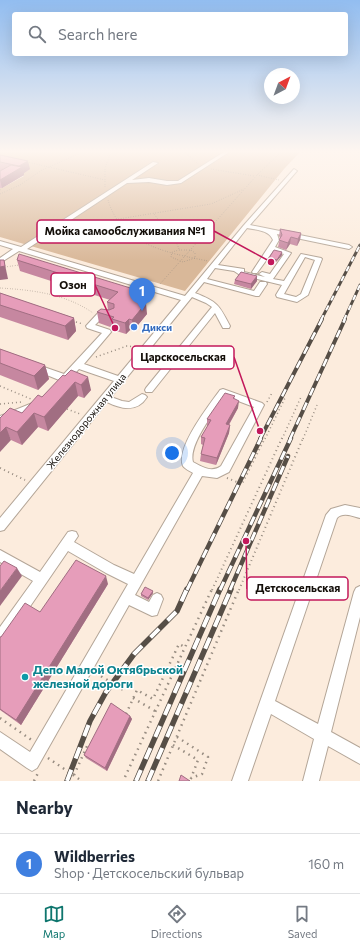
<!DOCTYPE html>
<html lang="en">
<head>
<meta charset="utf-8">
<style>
  body { margin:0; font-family:Commissioner,sans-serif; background:#f2f2f3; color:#1f2937 }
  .compass { position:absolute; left:264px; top:68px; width:36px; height:36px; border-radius:50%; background:#fff; box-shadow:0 4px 16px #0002; rotate:41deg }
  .you { position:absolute; left:172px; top:453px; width:14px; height:14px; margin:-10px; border:3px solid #fff; border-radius:50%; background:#1a73e8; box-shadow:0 0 0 6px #1a73e833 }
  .badge { display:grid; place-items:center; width:26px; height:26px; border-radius:50%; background:#0f766e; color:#fff; font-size:13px; font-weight:700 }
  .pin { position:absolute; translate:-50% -33px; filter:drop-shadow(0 1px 2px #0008) }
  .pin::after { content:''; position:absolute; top:21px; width:14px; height:12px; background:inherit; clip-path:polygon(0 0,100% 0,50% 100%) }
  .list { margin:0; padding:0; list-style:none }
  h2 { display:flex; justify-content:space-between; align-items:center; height:52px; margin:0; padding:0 16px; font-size:17px }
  h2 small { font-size:13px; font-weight:400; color:#747a83 }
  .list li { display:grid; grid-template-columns:26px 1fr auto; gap:12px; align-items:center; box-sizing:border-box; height:60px; padding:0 16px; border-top:1px solid #e0e1e3 }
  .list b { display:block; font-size:15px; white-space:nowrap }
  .list p { margin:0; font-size:13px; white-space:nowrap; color:#747a83 }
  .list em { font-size:13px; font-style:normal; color:#747a83 }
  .icon { flex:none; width:22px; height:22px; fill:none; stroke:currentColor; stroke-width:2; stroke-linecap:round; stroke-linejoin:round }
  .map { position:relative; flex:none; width:360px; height:781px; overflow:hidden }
  .search { position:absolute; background:#fff; box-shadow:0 4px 16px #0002; left:12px; right:12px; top:12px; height:44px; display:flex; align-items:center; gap:10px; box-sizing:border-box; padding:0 14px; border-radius:4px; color:#747a83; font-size:15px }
  .sheet { height:112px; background:#fff }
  nav { display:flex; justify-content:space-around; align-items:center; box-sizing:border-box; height:56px; border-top:1px solid #e0e1e3; background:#fff; font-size:11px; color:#747a83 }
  nav a { display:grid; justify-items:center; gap:2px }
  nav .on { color:#0f766e }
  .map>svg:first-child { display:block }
  .green { fill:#d9b899 }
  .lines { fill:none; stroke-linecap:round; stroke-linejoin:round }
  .minor-casing { stroke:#b4a698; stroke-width:2 }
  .path-far3 { stroke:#988d82; stroke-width:1; stroke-dasharray:0.5 2; stroke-linecap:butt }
  .path-far2 { stroke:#988d82; stroke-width:1.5; stroke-dasharray:1 3; stroke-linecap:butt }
  .path-far1 { stroke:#988d82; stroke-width:2; stroke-dasharray:1 3.5; stroke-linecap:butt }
  .path { stroke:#988d82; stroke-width:2.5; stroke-dasharray:1.5 4.5; stroke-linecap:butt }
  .minor { fill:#fff; fill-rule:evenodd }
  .rail-far3-casing { stroke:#564e46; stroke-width:3 }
  .rail-far2-casing { stroke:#564e46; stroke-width:4 }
  .rail-far1-casing { stroke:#564e46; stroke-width:4.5 }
  .rail-casing { stroke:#564e46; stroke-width:5.5 }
  .rail-far3 { stroke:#fff; stroke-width:2; stroke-dasharray:5.5; stroke-linecap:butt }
  .rail-far2 { stroke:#fff; stroke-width:2.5; stroke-dasharray:8; stroke-linecap:butt }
  .rail-far1 { stroke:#fff; stroke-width:3; stroke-dasharray:9; stroke-linecap:butt }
  .rail { stroke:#fff; stroke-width:4; stroke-dasharray:12; stroke-linecap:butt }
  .wall { fill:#c687a0 }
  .shaded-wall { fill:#a16e82 }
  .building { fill:#e69dba; stroke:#a16e82 }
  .shop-dot { fill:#3f7fe0; stroke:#fff; stroke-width:1.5 }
  .culture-dot { fill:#0f9aa8; stroke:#fff; stroke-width:1.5 }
  .labels { text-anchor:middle; stroke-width:3; stroke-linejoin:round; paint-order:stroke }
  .shop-label { font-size:10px; font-weight:bold; fill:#366cbe; stroke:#fff; text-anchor:start }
  .street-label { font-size:10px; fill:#140f0a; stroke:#fff }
  .near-culture-label { font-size:12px; font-weight:bold; fill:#0d838f; stroke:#fff; text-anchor:start }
  .leader { fill:none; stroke:#c2185b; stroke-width:1.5 }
  .callout-dot { fill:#c2185b; stroke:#fff; stroke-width:1.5 }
  .callout { fill:#fff; stroke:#c2185b; stroke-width:1.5 }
  .callout-label { font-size:11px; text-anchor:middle; font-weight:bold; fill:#140f0a }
</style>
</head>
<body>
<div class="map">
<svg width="360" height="781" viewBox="0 0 360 781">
  <rect width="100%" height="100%" fill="#fcecdd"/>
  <polygon class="green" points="0,152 300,152 284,169 185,291 0,237 0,188 2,188 24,176 0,163"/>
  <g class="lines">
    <defs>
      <g id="minor">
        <path d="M224,152H229L181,183L167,185L149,182L127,183L27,249L185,296L244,225L294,169L297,171L296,172L250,225L349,245L352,247L349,249L277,234L279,240L275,247L291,253L273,279L284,281L301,254L321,258L322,259L308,295L297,302L277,297L276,295L282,285L240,275L234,271L215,268L207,279L254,291L260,282H266L267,284L259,296H256L204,282L195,293C218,302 219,305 230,326L229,328H223L215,313L152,392H146L145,390L146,388L212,307L206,303L192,297L111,397L122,401L129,402L142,394L145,395L147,397C137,413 121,409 107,402L4,530L0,531V518L114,381L79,369L67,381L64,382L32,369L31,367L32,365H38L64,374L102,333L87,328L86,326L98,313H104L111,317L107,319L102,318L95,325L110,330L111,332L84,364L118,376L181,300L19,251L0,263V258L13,249L0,245V241L21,247L153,162L158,163L132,180L149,178L167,181H178ZM247,228C257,230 269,230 273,240L252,272L253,273H257L273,251L284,254L270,274L262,272L259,274L265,277L244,272V269L218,265ZM305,257L315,260L301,294L296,297L284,294Z"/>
        <path d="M223,389L262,403L264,405L229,472L217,478L202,476L135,595L149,602L153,595L157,593L161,595L163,599L157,615L152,616L129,605L37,768L32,771L27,768L0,749V732L30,752L128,584L106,573L68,551L5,643L0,645V627L33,581L0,562V550L40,572L68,532L72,531L76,532L78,536L74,542L114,565L134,574L193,473C190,471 185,469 183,466C175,448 210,404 220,390ZM225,396L254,407L221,466C212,473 202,467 193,462C188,445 215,411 225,396Z"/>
        <polygon points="35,402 38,403 40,405 38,407 0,424 0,416"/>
        <path d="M345,505L360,508V518C352,516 343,512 337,518L275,701L318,724L354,592L356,588L360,586V617L331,732L360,748V764L328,746L319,781H303L314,739L271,714L248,781H232L326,515L331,509Z"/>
      </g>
    </defs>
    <use href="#minor" class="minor-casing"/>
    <g class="path-far3">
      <polyline points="185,152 198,164"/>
      <polyline points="27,162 105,180"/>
      <polyline points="211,169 254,176"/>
      <polyline points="279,180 257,175 281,152"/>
      <polyline points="105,187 105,168 111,152"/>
      <polyline points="0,190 2,189"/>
      <polyline points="0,194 20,185 42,170 83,152"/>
      <path d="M108,200C121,245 168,253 208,261"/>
      <polyline points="154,214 177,244 179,249"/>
      <polyline points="69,227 211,204 244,189"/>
      <polygon points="179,250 191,250 195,253 195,258 183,262 171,257 172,252"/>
      <polyline points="5,267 19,265"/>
      <polyline points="160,284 257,175"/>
      <path d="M0,288C33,290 66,294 93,313"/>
    </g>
    <g class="path-far2">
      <polyline points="76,322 83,324"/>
      <polyline points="96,357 127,346 136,347"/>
      <polyline points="0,386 31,399"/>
      <polyline points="267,402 272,393"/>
      <polyline points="0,404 22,402"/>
      <polyline points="67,409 80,414"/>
      <polyline points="265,439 285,398"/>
      <polyline points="282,439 301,397"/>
      <polyline points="303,439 317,405"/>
    </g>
    <g class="path-far1">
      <polyline points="0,468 25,480"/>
      <polyline points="227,478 242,484 265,438"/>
      <polyline points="212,590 282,438"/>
      <polyline points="239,590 303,438"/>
    </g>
    <g class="path">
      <polyline points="96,673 125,691"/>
      <polyline points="133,698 155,711"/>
      <polyline points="126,714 137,690 153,699 179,644 185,647"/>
      <polyline points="0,718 33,741"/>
      <polyline points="177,737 208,757 202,774 191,778"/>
      <polyline points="173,745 198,760 190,781"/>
      <polyline points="48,758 82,781"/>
      <polyline points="74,775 88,744 89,745"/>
      <polyline points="125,777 212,589"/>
      <polyline points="34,781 38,773"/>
      <polyline points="158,781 239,589"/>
    </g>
    <use href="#minor" class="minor"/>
    <defs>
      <g id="rail-far3">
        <polyline points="321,320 360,245"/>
        <polyline points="344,320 360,285"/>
      </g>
      <g id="rail-far2">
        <polyline points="260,439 322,319"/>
        <polyline points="290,439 345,319"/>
      </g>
      <g id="rail-far1">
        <polyline points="187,590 261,438"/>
        <polyline points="220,590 291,438"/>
        <polyline points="230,590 288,456"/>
      </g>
      <g id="rail">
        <polyline points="67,781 90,721 106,692 134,654 177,611 187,589"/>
        <polyline points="136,781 220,589"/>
        <polyline points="148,781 231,589"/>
      </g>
    </defs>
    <use href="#rail-far3" class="rail-far3-casing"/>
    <use href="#rail-far2" class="rail-far2-casing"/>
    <use href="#rail-far1" class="rail-far1-casing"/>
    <use href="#rail" class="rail-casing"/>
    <use href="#rail-far3" class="rail-far3"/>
    <use href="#rail-far2" class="rail-far2"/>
    <use href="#rail-far1" class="rail-far1"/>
    <use href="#rail" class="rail"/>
  </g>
  <g class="wall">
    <polygon points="0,155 30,169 24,173 24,175 2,188 0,188 0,171 2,170 0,170"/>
    <polygon points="280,229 301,233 300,240 297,246 290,244 286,250 278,247 280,238 279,236"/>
    <polygon points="282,252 282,255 276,262 269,260 269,258"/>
    <polygon points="17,260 137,290 138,298 143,303 147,314 133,331 130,330 126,334 113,330 113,328 99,323 97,312 108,310 107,302 110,300 20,271"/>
    <polygon points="235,280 257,281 251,289 234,284"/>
    <polygon points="0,293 74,318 76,331 68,340 0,317"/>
    <polygon points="0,349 45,365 49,379 38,390 0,375"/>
    <polygon points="71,370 91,390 84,398 78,396 48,431 38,427 22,445 11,440 0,418 22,413 42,397 65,376"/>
    <polygon points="235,396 234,399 238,408 229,425 230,425 229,433 216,465 200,461 201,454 203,445 201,444 201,437 208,426 207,426 207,419"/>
    <polygon points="108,584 21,725 0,710 0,637 40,612"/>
    <polygon points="153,593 148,600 141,596 141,594"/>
    <polygon points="130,716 132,719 107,771 86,758 84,755"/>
  </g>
  <g class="shaded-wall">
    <polygon points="28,161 30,169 24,173 24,175 2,188 0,180 19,166"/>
    <polygon points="301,233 300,240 297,246 298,239"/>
    <polygon points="291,237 290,244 286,250 288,243"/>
    <polygon points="282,252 282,255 276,262 277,260"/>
    <polygon points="4,260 8,279 0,280 0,267"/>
    <polygon points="257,276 257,281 251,289 251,284"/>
    <polygon points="137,290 138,300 131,296"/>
    <polygon points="143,299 143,307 146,303 147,314 133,331 132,320 140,302"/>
    <polygon points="74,318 76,331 68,340 65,326"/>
    <polygon points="129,319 130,330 126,334 125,323"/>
    <polygon points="45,365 49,379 38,390 34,376"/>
    <polygon points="88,377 91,390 84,398 81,385"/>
    <polygon points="75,382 78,396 48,431 44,417"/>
    <polygon points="239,401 238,408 225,431 226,424"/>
    <polygon points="34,413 38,427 22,445 17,432"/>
    <polygon points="230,425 229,433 216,465 217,458"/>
    <polygon points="6,427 11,440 0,452 0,433"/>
    <polygon points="17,568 22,576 0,606 0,591"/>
    <polygon points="106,576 108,584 21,725 16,720"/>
    <polygon points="153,591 153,593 148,600 148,598"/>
    <polygon points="130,716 132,719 107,771 105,768"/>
  </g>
  <g class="building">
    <polygon points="0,155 28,161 19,166 0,162"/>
    <polygon points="11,165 22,167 0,180 0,171"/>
    <polygon points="280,229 301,233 298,239 291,237 288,243 279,240 282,235"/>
    <polygon points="274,250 282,252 277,260 269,258"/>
    <polygon points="19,254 137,290 131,296 143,299 140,302 146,303 132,320 129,319 125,323 112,319 114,317 97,312 101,309 109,310 114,308 114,304 107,302 118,292 17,260"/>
    <polygon points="0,260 4,260 5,266 0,267"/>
    <polygon points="241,272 257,276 251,284 235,280"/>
    <polygon points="0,293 74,318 65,326 0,305"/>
    <polygon points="0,349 45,365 34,376 0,363"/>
    <polygon points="71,370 88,377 81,385 75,382 44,417 34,413 17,432 6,427 0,433 0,418 10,408 22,413 38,395 42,397 63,375 65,376"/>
    <polygon points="225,393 235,396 233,398 239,401 226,424 230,425 217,458 201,454 205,438 201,437 211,420 207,419"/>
    <polygon points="76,560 106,576 16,720 0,709 0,637 1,637 25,603 40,612"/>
    <polygon points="4,561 17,568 0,591 0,566"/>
    <polygon points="145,587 153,591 148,598 141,594"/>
    <polygon points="111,703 130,716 105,768 84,755"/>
    <polygon points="181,775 190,781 179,781"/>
  </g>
  <linearGradient id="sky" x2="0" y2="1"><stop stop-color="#92bdf0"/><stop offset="0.58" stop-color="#fef6f0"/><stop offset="1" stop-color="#fef6f0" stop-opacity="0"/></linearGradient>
  <rect width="360" height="261" fill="url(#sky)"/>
  <circle class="shop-dot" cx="134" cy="327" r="4"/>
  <circle class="culture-dot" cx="25" cy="677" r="4"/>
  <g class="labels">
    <g class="shop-label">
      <text x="142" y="331">Дикси</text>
    </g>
    <g class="street-label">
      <text transform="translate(86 421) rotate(-51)" y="4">Железнодорожная улица</text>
    </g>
    <g class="near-culture-label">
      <text x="33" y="674">Депо Малой Октябрьской<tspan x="33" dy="14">железной дороги</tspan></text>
    </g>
  </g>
  <path class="leader" d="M271 262L214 231M115 328L95 285M260 431L234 357M246 541L247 589"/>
  <g class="callout-dot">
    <circle cx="271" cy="262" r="4"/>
    <circle cx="115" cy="328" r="4"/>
    <circle cx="260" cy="431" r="4"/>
    <circle cx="246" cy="541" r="4"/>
  </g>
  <g class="callout">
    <rect x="37" y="220" width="177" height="23" rx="4"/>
    <rect x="51" y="273" width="44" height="23" rx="4"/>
    <rect x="132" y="346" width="102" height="23" rx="4"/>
    <rect x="247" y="577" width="101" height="23" rx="4"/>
  </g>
  <g class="callout-label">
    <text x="125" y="235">Мойка самообслуживания №1</text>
    <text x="73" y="289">Озон</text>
    <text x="183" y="361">Царскосельская</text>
    <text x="298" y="592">Детскосельская</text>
  </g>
</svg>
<svg class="compass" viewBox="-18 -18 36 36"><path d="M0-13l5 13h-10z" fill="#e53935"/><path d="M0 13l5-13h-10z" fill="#747a83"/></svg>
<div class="you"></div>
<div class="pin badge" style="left:142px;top:311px;background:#3f7fe0">1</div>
<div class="search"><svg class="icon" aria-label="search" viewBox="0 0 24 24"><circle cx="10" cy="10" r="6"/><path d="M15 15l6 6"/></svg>Search here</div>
</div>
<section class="sheet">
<h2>Nearby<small></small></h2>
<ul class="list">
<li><span class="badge" style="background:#3f7fe0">1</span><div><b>Wildberries</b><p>Shop · Детскосельский бульвар</p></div><em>160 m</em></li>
</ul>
</section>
<nav>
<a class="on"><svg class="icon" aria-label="map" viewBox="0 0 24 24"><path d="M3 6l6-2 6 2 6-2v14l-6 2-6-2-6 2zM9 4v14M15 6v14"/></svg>Map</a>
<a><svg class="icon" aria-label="directions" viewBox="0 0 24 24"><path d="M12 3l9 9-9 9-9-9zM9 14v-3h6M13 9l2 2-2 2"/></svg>Directions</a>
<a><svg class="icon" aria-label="saved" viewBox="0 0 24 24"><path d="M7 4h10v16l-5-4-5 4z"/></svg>Saved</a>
</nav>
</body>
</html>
